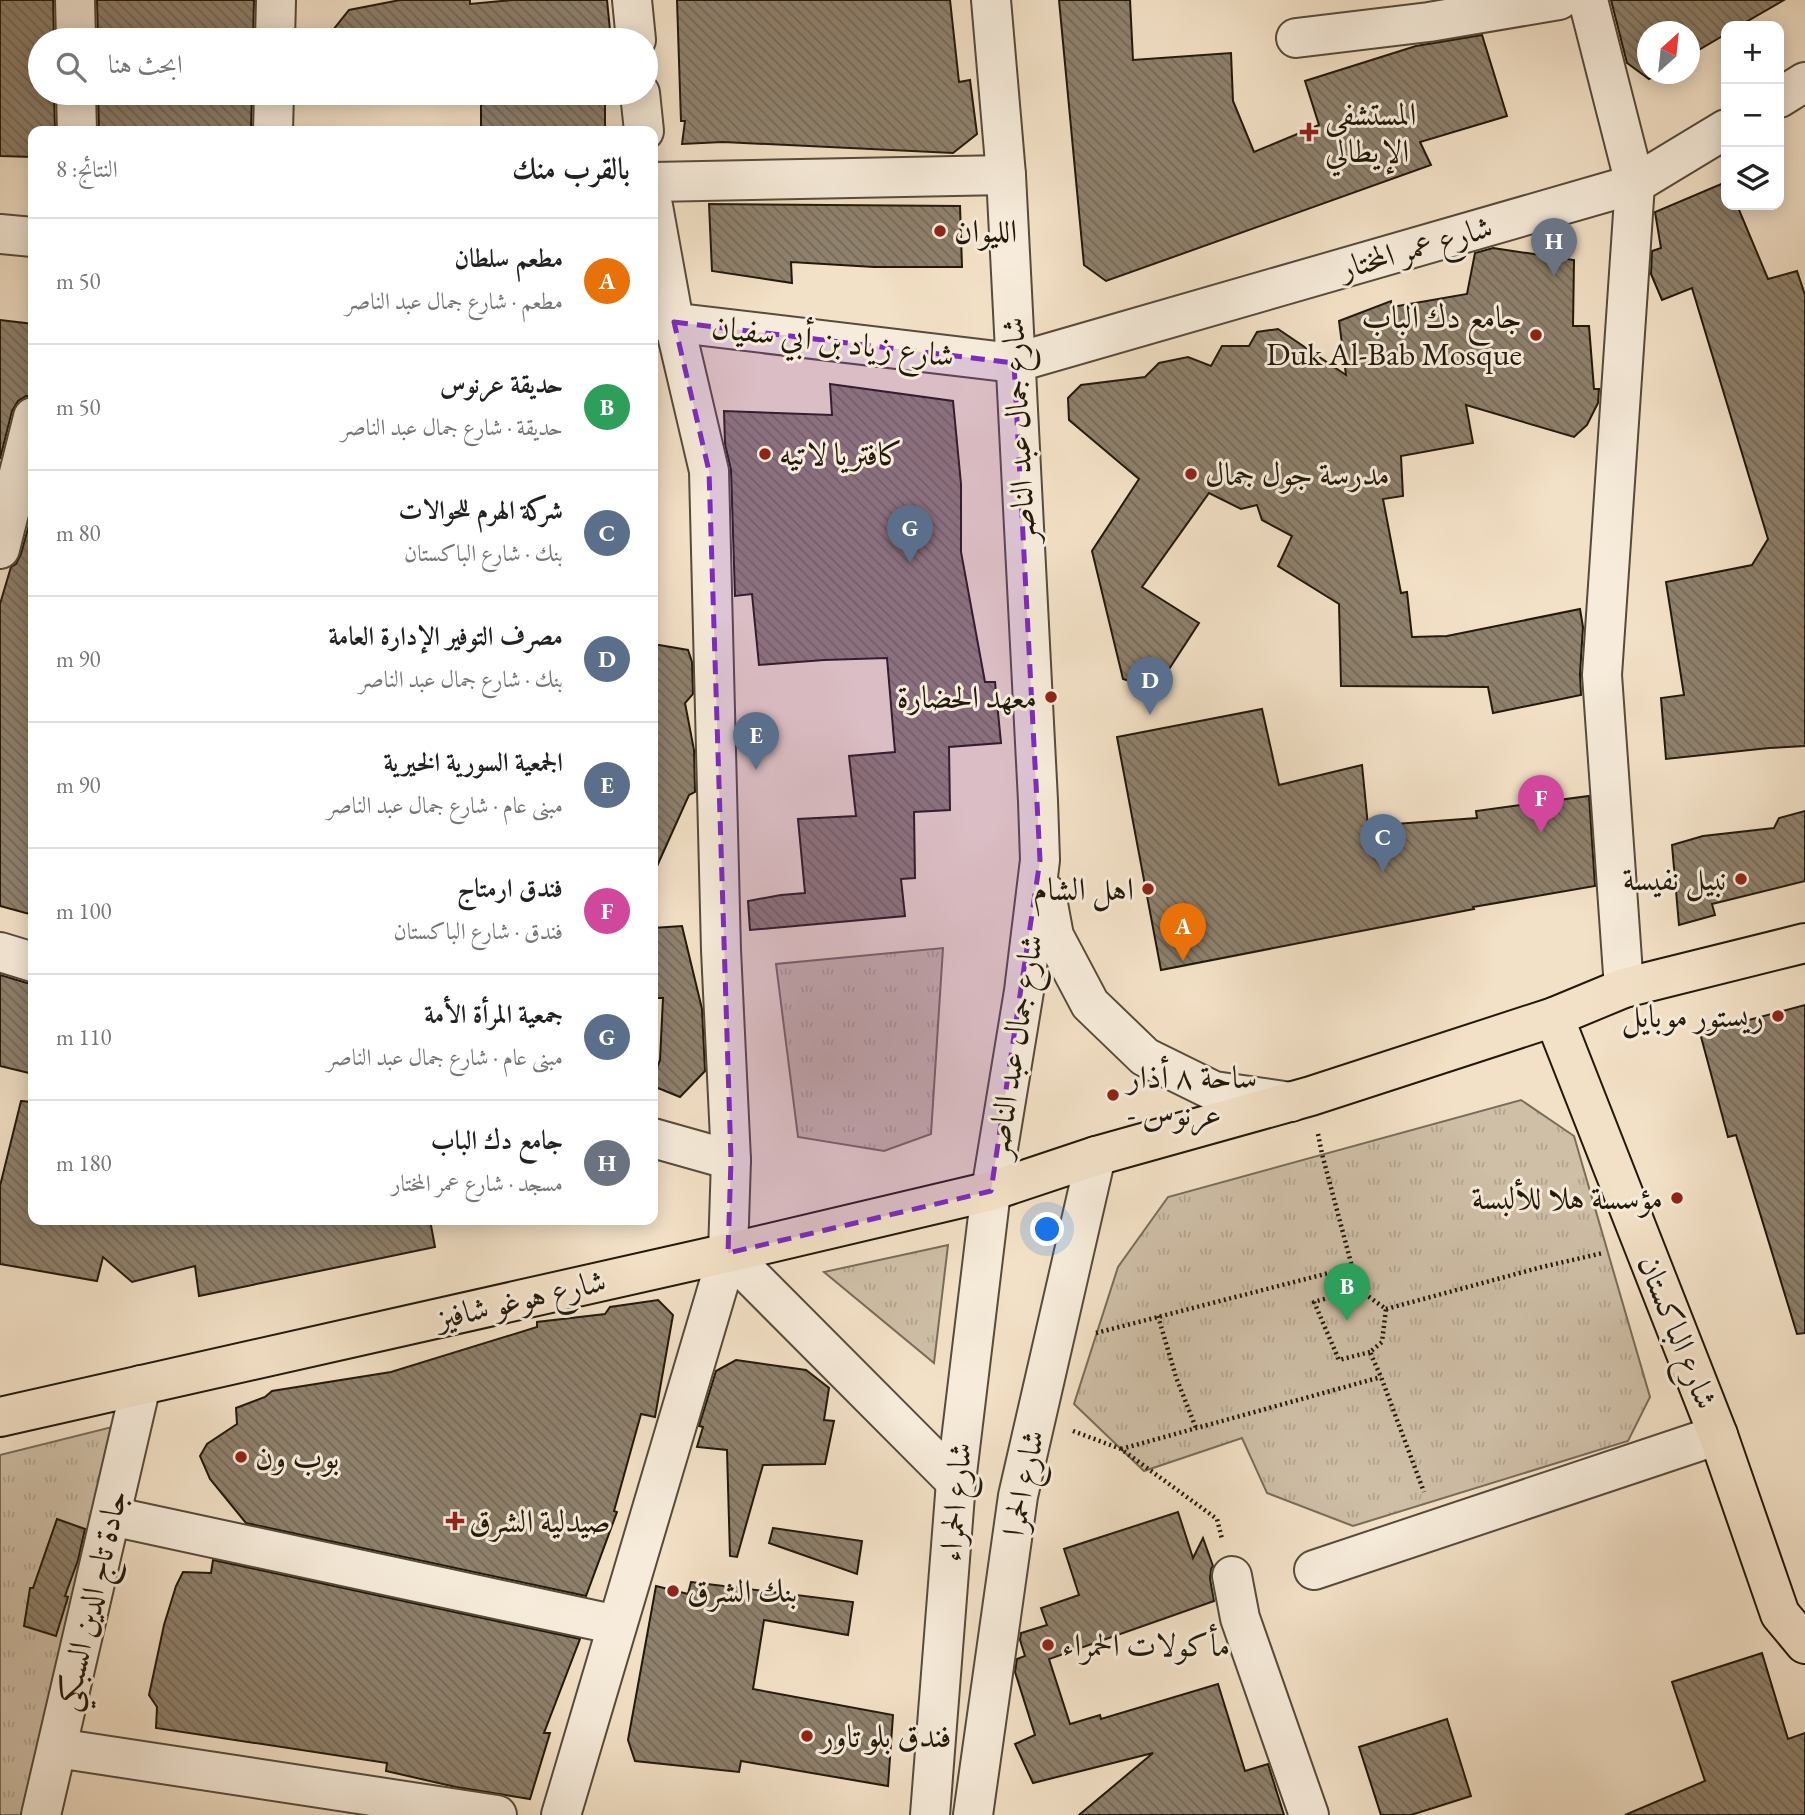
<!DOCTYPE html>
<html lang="ar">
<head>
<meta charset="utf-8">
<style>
  body { margin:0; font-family:"EB Garamond",Amiri,serif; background:#f2f2f2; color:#222; direction:rtl }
  .controls { position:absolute; right:21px; top:21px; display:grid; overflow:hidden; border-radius:14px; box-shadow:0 4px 18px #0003 }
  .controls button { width:63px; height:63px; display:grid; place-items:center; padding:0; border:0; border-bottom:2px solid #e0e0e0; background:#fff; color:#222; font:35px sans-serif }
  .compass { position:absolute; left:1637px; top:21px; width:63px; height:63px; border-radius:50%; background:#fff; box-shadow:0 4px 18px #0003; rotate:27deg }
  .you { position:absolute; left:1048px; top:1230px; width:24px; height:24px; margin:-18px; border:5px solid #fff; border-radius:50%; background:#1a73e8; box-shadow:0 0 0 10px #1a73e833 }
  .badge { display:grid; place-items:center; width:46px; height:46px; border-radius:50%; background:#db2777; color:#fff; font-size:23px; font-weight:700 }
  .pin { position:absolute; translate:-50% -58px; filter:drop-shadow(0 2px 4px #0008) }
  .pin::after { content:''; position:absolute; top:37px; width:24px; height:21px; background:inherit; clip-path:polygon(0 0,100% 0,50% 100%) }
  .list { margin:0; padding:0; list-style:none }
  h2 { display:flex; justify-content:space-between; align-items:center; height:91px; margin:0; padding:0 28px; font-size:30px }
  h2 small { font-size:23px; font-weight:400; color:#767676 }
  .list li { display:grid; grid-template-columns:46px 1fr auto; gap:21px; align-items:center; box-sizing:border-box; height:126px; padding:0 28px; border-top:2px solid #e0e0e0 }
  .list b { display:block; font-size:26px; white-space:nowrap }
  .list p { margin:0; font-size:23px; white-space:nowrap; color:#767676 }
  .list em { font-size:23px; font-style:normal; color:#767676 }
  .icon { flex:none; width:38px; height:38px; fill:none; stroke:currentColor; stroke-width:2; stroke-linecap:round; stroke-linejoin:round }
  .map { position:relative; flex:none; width:1805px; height:1815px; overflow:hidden; direction:ltr }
  .search { position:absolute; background:#fff; box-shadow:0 4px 18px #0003; left:28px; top:28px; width:630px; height:77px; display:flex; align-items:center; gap:18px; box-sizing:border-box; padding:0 24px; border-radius:38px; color:#767676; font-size:26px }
  .panel { position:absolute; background:#fff; box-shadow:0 4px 18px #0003; left:28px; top:126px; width:630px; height:1099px; border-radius:14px; direction:rtl }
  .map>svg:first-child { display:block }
  .park { fill:url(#park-tufts); stroke:#786c5a; stroke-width:2 }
  .building { fill:url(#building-back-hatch); stroke:#22190c; stroke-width:2 }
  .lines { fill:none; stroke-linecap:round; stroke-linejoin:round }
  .minor-casing { stroke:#564b3b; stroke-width:42 }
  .major-casing { stroke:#22190c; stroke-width:42 }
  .path { stroke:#22190c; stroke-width:4.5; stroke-dasharray:2 3.5; stroke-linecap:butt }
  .minor { stroke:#f7ecdb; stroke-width:38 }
  .major { stroke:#f3e1c7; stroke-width:38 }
  .marked { fill:#7b2cbf; fill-opacity:0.2; stroke:#7b2cbf; stroke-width:5; stroke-dasharray:14 9; stroke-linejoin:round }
  .poi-dot { fill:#8f2418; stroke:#f7ecdb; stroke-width:2.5 }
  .labels { text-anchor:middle; stroke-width:6; stroke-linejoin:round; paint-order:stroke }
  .poi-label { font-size:32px; fill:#22190c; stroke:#f7ecdb; text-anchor:start }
  .street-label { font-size:32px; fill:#22190c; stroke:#f7ecdb }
</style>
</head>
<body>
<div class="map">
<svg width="1805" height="1815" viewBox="0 0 1805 1815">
  <defs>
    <pattern id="park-tufts" width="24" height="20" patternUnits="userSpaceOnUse" patternTransform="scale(1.75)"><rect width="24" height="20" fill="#cfbfa7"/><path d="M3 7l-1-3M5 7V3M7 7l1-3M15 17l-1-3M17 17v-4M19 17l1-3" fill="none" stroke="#b1a48f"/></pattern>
    <pattern id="building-back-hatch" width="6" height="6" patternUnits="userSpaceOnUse" patternTransform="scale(1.75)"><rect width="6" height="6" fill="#8f816d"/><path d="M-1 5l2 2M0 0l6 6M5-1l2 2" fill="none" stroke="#746958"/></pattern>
  </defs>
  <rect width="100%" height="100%" fill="#f3e1c7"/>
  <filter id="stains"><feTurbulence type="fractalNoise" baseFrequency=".00286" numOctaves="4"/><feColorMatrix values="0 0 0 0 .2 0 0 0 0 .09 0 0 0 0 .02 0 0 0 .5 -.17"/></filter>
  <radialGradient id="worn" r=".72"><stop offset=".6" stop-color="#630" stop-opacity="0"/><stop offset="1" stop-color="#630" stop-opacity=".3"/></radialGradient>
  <g class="park">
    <polygon points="943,948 931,1134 884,1151 798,1137 776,964"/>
    <polygon points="1521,1100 1574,1136 1650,1397 1628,1441 1353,1526 1267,1493 1242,1438 1144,1471 1074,1404 1118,1267 1168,1197"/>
    <polygon points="948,1245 934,1363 824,1272"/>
    <polygon points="120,1425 27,1815 0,1815 0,1455"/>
  </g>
  <g class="building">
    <polygon points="0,0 53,0 54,40 40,40 40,93 54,93 55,131 33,131 33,157 0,156"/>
    <polygon points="97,0 254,0 253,40 98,40"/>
    <polygon points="400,0 470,0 470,4 512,0 607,0 611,40 325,40 349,10"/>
    <polygon points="677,0 950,0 959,82 970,80 977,134 953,153 723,142 682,144 685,121 681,121"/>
    <polygon points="1059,0 1130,0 1133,60 1231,53 1233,101 1254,152 1319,125 1305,81 1416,46 1482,35 1507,116 1420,142 1431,165 1106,281 1084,265"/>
    <polygon points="1611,0 1784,0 1739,26 1726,26 1726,34 1690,55 1690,32 1648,32 1648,74 1658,74 1649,79 1627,63"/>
    <polygon points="98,93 252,93 251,131 99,131"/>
    <rect x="481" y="93" width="124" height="38"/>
    <polygon points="1726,182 1726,205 1737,205 1768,279 1797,271 1805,295 1805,746 1769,748 1666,759 1661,698 1684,695 1666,582 1752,565 1768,539 1692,288 1662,300 1651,274 1652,251 1661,248 1655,212"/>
    <polygon points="709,204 960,206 962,267 874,267 791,262 792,283 712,271"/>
    <polygon points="1493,248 1574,260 1573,326 1589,326 1594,389 1599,389 1598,403 1587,425 1574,437 1466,405 1473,443 1401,456 1403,496 1383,499 1401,593 1407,592 1412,637 1447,636 1580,609 1583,627 1580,674 1581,695 1493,713 1488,687 1341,686 1339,604 1278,566 1292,536 1262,520 1257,505 1241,509 1209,493 1142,587 1199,623 1156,689 1123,679 1092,551 1139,479 1069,420 1068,398 1081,385 1145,377 1159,363 1188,357 1211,366 1222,346 1249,346 1257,332 1278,329 1346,375 1339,321 1391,301 1392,307 1467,294 1475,253"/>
    <polygon points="0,320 33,324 33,396 26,396 18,401 12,411 0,459"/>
    <polygon points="830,384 953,401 961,484 961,552 985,682 995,682 1001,743 949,747 950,810 914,812 915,878 901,879 905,916 750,930 748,901 781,895 805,893 798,819 856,816 849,756 895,752 887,658 824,660 759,665 752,594 735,596 731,470 725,444 724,411 832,415"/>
    <polygon points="30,521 33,522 33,915 0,906 0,604 11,567 16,564 21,554"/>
    <polygon points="653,644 688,650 692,662 693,694 685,703 694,750 695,792 689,795 653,875"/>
    <polygon points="1262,709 1279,785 1362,765 1368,826 1477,818 1476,811 1589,796 1595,886 1473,907 1474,909 1161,970 1117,737"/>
    <polygon points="1805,811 1805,881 1712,904 1715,915 1679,925 1672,845 1703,836 1774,828 1779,818"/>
    <polygon points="682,926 702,1009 705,1071 680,1097 653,1086 653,1078 660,1060 663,998 653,998 653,928"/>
    <polygon points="0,975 27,983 33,983 33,1074 0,1066"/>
    <polygon points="1805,1005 1805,1333 1797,1334 1736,1135 1728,1137 1700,1033"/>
    <polygon points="21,1101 33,1102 33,1220 430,1220 435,1247 199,1296 195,1266 132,1282 103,1257 97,1281 0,1264 0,1186"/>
    <polygon points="658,1300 673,1315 655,1417 641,1414 614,1511 617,1512 586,1596 246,1523 210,1479 200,1456 207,1444 237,1424 236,1408 265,1397 272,1391 391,1372 537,1327 537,1322 605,1314 610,1307"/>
    <polygon points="736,1360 806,1370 829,1388 824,1420 834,1421 825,1464 763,1465 737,1557 730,1556 727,1450 697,1447 703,1427 699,1426 716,1371"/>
    <polygon points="1178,1512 1193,1558 1203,1538 1213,1566 1211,1569 1210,1579 1214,1601 1049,1659 1070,1724 1100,1715 1101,1719 1218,1684 1245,1771 1268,1764 1284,1815 1079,1815 1153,1753 1033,1783 1015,1744 1035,1735 1015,1672 1017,1659 1025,1656 1020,1640 1021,1633 1047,1625 1041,1608 1079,1595 1064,1549"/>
    <polygon points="57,1519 85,1529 78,1560 65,1596 68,1597 56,1636 24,1626 30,1588 33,1588"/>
    <polygon points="773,1528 862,1541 857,1574 769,1543"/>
    <polygon points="213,1560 580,1639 544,1733 550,1733 530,1799 456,1787 386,1771 387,1763 156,1728 157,1707 149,1695 164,1625 176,1586 183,1572 211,1573"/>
    <polygon points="691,1582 853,1602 848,1635 764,1620 753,1689 893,1715 888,1786 741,1761 739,1772 635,1761 628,1740 656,1586 688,1594"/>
    <polygon points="1762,1653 1788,1739 1805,1733 1805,1815 1625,1815 1705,1781 1672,1682"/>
    <polygon points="1447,1719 1471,1796 1411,1815 1381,1815 1359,1747"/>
  </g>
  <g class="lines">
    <defs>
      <g id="minor">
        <polyline points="75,0 76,40"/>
        <polyline points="632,0 636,40"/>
        <polyline points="1588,0 1635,184 1602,675 1624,988"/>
        <polyline points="1296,38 1429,22 1559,0"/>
        <polyline points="275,40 276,0"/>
        <polyline points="76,93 77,131"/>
        <polyline points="640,93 644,131"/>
        <polyline points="1779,98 1805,82"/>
        <polyline points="273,131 274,93"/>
        <polyline points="653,182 1006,175"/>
        <polyline points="0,234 33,237"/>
        <polyline points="653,320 1014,363 1635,184 1726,129"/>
        <polyline points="0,549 33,417"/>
        <polyline points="1046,893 1054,936 1090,1004 1145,1057 1214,1091 1291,1102"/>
        <polyline points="0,952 33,962"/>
        <polyline points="653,1138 731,1160"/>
        <polyline points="728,1253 956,1482"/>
        <polyline points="111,1516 617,1625"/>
        <polyline points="1314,1570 1718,1435"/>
        <polyline points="1232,1576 1240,1618 1309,1815"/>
        <polyline points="57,1748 497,1815"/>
        <polyline points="41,1815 141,1385"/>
        <polyline points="561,1815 728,1253 731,1160 721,950 709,471 674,322 653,206"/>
        <polyline points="930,1815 956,1482 991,1191 1024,991 1040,860 1038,801 1006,175 991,0"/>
        <polyline points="973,1815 1018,1496 1096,1156"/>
      </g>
      <g id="major">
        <polyline points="1554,1017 1718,1435 1780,1614 1805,1644"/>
        <polyline points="0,1417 728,1253 991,1191 1096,1156 1311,1096 1554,1017 1624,988 1805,943"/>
      </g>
    </defs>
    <use href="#minor" class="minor-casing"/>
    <use href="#major" class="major-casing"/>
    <g class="path">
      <polyline points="1318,1134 1322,1154 1358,1289"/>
      <polyline points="1386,1309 1542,1267 1603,1253"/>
      <polyline points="1158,1316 1176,1377 1196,1428"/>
      <polyline points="1096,1333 1352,1267"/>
      <polyline points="1370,1352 1339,1360 1314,1302 1358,1289 1386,1309 1382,1342 1370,1352 1381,1377 1424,1492"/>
      <polyline points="1073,1431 1121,1449 1217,1519 1222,1539"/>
      <polyline points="1121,1449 1381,1377"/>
    </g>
    <use href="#minor" class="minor"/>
    <use href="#major" class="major"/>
  </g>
  <path class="marked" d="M674,322L1014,363L1040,860L991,1191L728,1253L731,1160L709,471Z"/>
  <g class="poi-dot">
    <path d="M1305.5 121.5h7v7h7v7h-7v7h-7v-7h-7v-7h7z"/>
    <circle cx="940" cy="231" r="7"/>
    <circle cx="1536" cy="335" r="7"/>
    <circle cx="765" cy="454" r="7"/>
    <circle cx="1191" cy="474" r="7"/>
    <circle cx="1051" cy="697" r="7"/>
    <circle cx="1741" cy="879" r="7"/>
    <circle cx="1148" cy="889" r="7"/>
    <circle cx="1778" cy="1016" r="7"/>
    <circle cx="1113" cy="1095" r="7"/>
    <circle cx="1677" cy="1198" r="7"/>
    <circle cx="241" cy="1457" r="7"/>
    <path d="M451.5 1510.5h7v7h7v7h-7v7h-7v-7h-7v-7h7z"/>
    <circle cx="673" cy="1591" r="7"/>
    <circle cx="1048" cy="1645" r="7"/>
    <circle cx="807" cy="1736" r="7"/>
  </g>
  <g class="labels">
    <g class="poi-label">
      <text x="1325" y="125">المستشفى<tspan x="1325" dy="37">الإيطالي</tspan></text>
      <text x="954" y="242">الليوان</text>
      <text x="1522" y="328" text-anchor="end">جامع دك الباب<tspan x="1522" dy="37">Duk Al-Bab Mosque</tspan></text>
      <text x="779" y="465">كافتريا لاتيه</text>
      <text x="1205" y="485">مدرسة جول جمال</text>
      <text x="1037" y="708" text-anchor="end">معهد الحضارة</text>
      <text x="1727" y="890" text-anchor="end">نبيل نفيسة</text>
      <text x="1134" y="900" text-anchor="end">اهل الشام</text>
      <text x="1764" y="1027" text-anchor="end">ريستور موبايل</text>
      <text x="1127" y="1088">ساحة ٨ أذار<tspan x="1127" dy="37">- عرنوس</tspan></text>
      <text x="1663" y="1209" text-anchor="end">مؤسسة هلا للألبسة</text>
      <text x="255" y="1468">بوب ون</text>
      <text x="469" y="1532">صيدلية الشرق</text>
      <text x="687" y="1602">بنك الشرق</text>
      <text x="1062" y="1656">مأكولات الحمراء</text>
      <text x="821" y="1747">فندق بلو تاور</text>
    </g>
    <g class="street-label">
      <text transform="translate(1416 247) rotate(-16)" y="11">شارع عمر المختار</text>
      <text transform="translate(833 341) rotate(7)" y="11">شارع زياد بن أبي سفيان</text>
      <text transform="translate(1018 430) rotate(-93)" y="11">شارع جمال عبد الناصر</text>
      <text transform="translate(1014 1046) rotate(-81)" y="11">شارع جمال عبد الناصر</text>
      <text transform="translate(521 1299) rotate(-13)" y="11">شارع هوغو شافيز</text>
      <text transform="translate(1678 1332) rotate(68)" y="11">شارع الباكستان</text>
      <text transform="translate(1023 1483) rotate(-79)" y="11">شارع الحمرا</text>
      <text transform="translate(955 1502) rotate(-85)" y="11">شارع الحمراء</text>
      <text transform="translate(91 1600) rotate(-77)" y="11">جادة تاج الدين السبكي</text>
    </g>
  </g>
  <rect width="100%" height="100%" filter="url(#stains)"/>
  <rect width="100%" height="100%" fill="url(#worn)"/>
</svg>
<div class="controls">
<button>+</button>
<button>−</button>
<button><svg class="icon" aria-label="layers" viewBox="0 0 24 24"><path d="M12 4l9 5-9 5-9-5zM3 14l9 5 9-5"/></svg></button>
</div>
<svg class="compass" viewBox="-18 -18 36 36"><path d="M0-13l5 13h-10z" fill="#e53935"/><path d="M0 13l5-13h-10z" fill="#767676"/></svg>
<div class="you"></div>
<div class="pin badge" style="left:1183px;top:961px;background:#e8710a">A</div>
<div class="pin badge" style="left:1347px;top:1321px;background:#2e9e5b">B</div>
<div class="pin badge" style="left:1383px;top:872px;background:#5c6f8a">C</div>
<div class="pin badge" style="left:1150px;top:715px;background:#5c6f8a">D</div>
<div class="pin badge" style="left:756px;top:770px;background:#5c6f8a">E</div>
<div class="pin badge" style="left:1541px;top:833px;background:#d1479c">F</div>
<div class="pin badge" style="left:910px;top:563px;background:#5c6f8a">G</div>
<div class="pin badge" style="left:1554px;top:276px;background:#6b7280">H</div>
<div class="search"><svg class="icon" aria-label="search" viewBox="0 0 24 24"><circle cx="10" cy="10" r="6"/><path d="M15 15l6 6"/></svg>ابحث هنا</div>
<section class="panel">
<h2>بالقرب منك<small>النتائج: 8</small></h2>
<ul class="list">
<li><span class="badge" style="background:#e8710a">A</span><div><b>مطعم سلطان</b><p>مطعم · شارع جمال عبد الناصر</p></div><em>50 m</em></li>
<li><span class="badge" style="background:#2e9e5b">B</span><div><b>حديقة عرنوس</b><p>حديقة · شارع جمال عبد الناصر</p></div><em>50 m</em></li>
<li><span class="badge" style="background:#5c6f8a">C</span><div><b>شركة الهرم للحوالات</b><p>بنك · شارع الباكستان</p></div><em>80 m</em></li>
<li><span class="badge" style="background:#5c6f8a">D</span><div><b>مصرف التوفير الإدارة العامة</b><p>بنك · شارع جمال عبد الناصر</p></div><em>90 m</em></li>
<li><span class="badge" style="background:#5c6f8a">E</span><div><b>الجمعية السورية الخيرية</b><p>مبنى عام · شارع جمال عبد الناصر</p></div><em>90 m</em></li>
<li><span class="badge" style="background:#d1479c">F</span><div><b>فندق ارمتاج</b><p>فندق · شارع الباكستان</p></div><em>100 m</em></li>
<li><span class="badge" style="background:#5c6f8a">G</span><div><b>جمعية المرأة الأمة</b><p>مبنى عام · شارع جمال عبد الناصر</p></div><em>110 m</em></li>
<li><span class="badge" style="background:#6b7280">H</span><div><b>جامع دك الباب</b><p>مسجد · شارع عمر المختار</p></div><em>180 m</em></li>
</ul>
</section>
</div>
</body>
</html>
